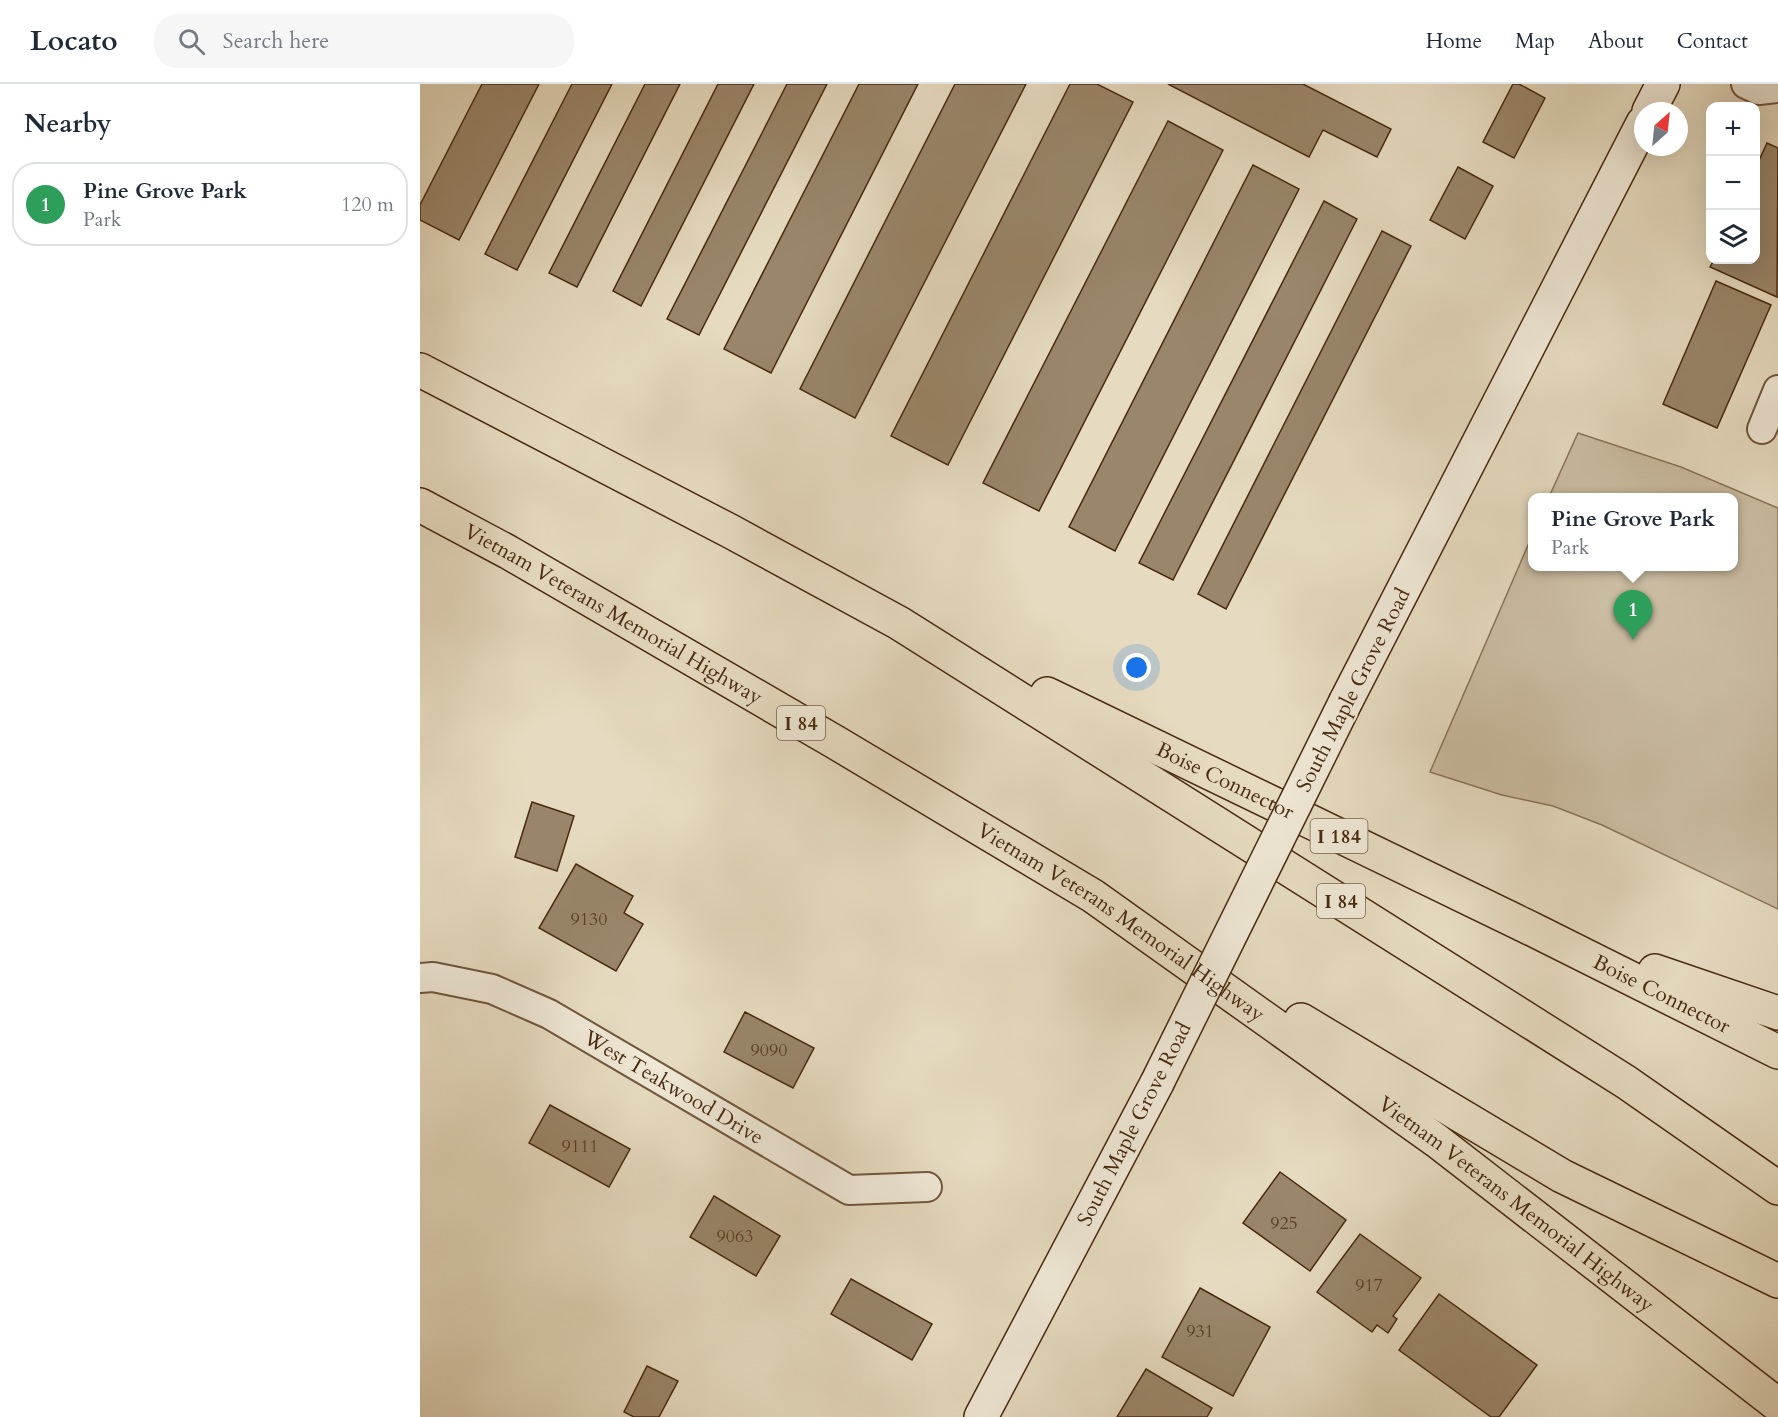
<!DOCTYPE html>
<html lang="en">
<head>
<meta charset="utf-8">
<style>
  body { margin:0; font-family:Cardo,serif; background:#f6f6f7; color:#1f2937 }
  .controls { position:absolute; right:18px; top:18px; display:grid; overflow:hidden; border-radius:12px; box-shadow:0 6px 24px #0002 }
  .controls button { width:54px; height:54px; display:grid; place-items:center; padding:0; border:0; border-bottom:2px solid #e0e1e3; background:#fff; color:#1f2937; font:30px sans-serif }
  .compass { position:absolute; left:1214px; top:18px; width:54px; height:54px; border-radius:50%; background:#fff; box-shadow:0 6px 24px #0002; rotate:27deg }
  .you { position:absolute; left:717px; top:584px; width:21px; height:21px; margin:-15px; border:4px solid #fff; border-radius:50%; background:#1a73e8; box-shadow:0 0 0 9px #1a73e833 }
  .badge { display:grid; place-items:center; width:39px; height:39px; border-radius:50%; background:#1a73e8; color:#fff; font-size:20px; font-weight:700 }
  .pin { position:absolute; translate:-50% -50px; filter:drop-shadow(0 2px 3px #0008) }
  .pin::after { content:''; position:absolute; top:32px; width:21px; height:18px; background:inherit; clip-path:polygon(0 0,100% 0,50% 100%) }
  .popup { position:absolute; left:1108px; top:409px; width:210px; height:78px; box-sizing:border-box; display:grid; place-content:center; border-radius:12px; background:#fff; filter:drop-shadow(0 2px 4px #0005); font-size:20px; white-space:nowrap; color:#747a83 }
  .popup b { font-size:22px; color:#1f2937 }
  .popup::after { content:''; position:absolute; left:50%; top:100%; margin-left:-12px; border:12px solid transparent; border-top-color:#fff }
  .list { margin:0; padding:0; list-style:none }
  h2 { display:flex; justify-content:space-between; align-items:center; height:78px; margin:0; padding:0 24px; font-size:26px }
  h2 small { font-size:20px; font-weight:400; color:#747a83 }
  .list li { display:grid; grid-template-columns:39px 1fr auto; gap:18px; align-items:center; box-sizing:border-box; height:84px; margin:0 12px 12px; padding:0 12px; border:2px solid #e0e1e3; border-radius:24px }
  .list b { display:block; font-size:22px; white-space:nowrap }
  .list p { margin:0; font-size:20px; white-space:nowrap; color:#747a83 }
  .list em { font-size:20px; font-style:normal; color:#747a83 }
  .icon { flex:none; width:33px; height:33px; fill:none; stroke:currentColor; stroke-width:2; stroke-linecap:round; stroke-linejoin:round }
  .map { position:relative; flex:none; width:1358px; height:1333px; overflow:hidden }
  header { display:flex; align-items:center; gap:36px; box-sizing:border-box; height:84px; padding:0 30px; background:#fff; border-bottom:2px solid #e0e1e3 }
  header strong { font-size:28px }
  nav { display:flex; gap:33px; margin-inline-start:auto; font-size:21px }
  .search { width:420px; height:54px; background:#f6f6f7; display:flex; align-items:center; gap:15px; box-sizing:border-box; padding:0 21px; border-radius:24px; color:#747a83; font-size:22px }
  main { display:flex }
  aside { flex:1; background:#fff }
  .map>svg:first-child { display:block }
  .green { fill:#cbbda2; stroke:#8a7458; stroke-width:1.5 }
  .building { fill:#9a866b; stroke:#482a0f; stroke-width:1.5 }
  .lines { fill:none; stroke-linecap:round; stroke-linejoin:round }
  .minor-casing { stroke:#70563b; stroke-width:32 }
  .secondary-casing { stroke:#482a0f; stroke-width:36 }
  .motorway-casing { stroke:#482a0f; stroke-width:36 }
  .minor { stroke:#efe8d6; stroke-width:28 }
  .secondary { stroke:#efe8d6; stroke-width:33 }
  .motorway { stroke:#e6dbc0; stroke-width:33 }
  .secondary-bridge-casing { stroke:#482a0f; stroke-width:36; stroke-linecap:butt }
  .secondary-bridge { stroke:#efe8d6; stroke-width:33 }
  .labels { text-anchor:middle; stroke-width:4.5; stroke-linejoin:round; paint-order:stroke }
  .number-label { font-size:18px; fill:#5c4126 }
  .shield { fill:#efe8d6; stroke:#7a634b; stroke-width:1.5 }
  .shield-label { font-size:20px; font-weight:bold; fill:#482a0f }
  .street-label { font-size:21px; fill:#482a0f; stroke:#efe8d6 }
</style>
</head>
<body>
<header>
<strong>Locato</strong>
<div class="search"><svg class="icon" aria-label="search" viewBox="0 0 24 24"><circle cx="10" cy="10" r="6"/><path d="M15 15l6 6"/></svg>Search here</div>
<nav><a>Home</a><a>Map</a><a>About</a><a>Contact</a></nav>
</header>
<main>
<aside>
<h2>Nearby<small></small></h2>
<ul class="list">
<li><span class="badge" style="background:#2e9e5b">1</span><div><b>Pine Grove Park</b><p>Park</p></div><em>120 m</em></li>
</ul>
</aside>
<div class="map">
<svg width="1358" height="1333" viewBox="0 0 1358 1333">
  <rect width="100%" height="100%" fill="#e6dbc0"/>
  <filter id="stains"><feTurbulence type="fractalNoise" baseFrequency=".00333" numOctaves="4"/><feColorMatrix values="0 0 0 0 .2 0 0 0 0 .09 0 0 0 0 .02 0 0 0 .5 -.17"/></filter>
  <radialGradient id="worn" r=".72"><stop offset=".6" stop-color="#630" stop-opacity="0"/><stop offset="1" stop-color="#630" stop-opacity=".3"/></radialGradient>
  <polygon class="green" points="1158,349 1261,383 1358,424 1358,825 1182,741 1133,722 1082,711 1010,688 1112,452 1112,482 1314,482 1314,414 1129,413"/>
  <g class="building">
    <polygon points="62,0 119,0 39,156 0,136 0,121"/>
    <polygon points="152,0 192,0 97,186 65,170"/>
    <polygon points="225,0 260,0 157,203 129,189"/>
    <polygon points="298,0 334,0 221,222 193,207"/>
    <polygon points="367,0 407,0 279,251 247,235"/>
    <polygon points="439,0 498,0 351,289 304,265"/>
    <polygon points="535,0 606,0 435,334 380,305"/>
    <polygon points="650,0 677,0 713,18 528,381 471,352"/>
    <polygon points="748,0 883,0 971,45 957,73 903,46 889,73"/>
    <polygon points="1093,0 1099,0 1125,14 1094,74 1063,58"/>
    <polygon points="748,37 803,66 619,427 563,399"/>
    <polygon points="1347,59 1358,64 1357,213 1290,183 1294,176 1336,176 1336,83"/>
    <polygon points="833,81 879,105 695,467 649,443"/>
    <polygon points="1038,83 1073,102 1045,155 1010,136"/>
    <polygon points="904,117 937,135 753,496 719,479"/>
    <polygon points="962,147 991,162 806,525 778,510"/>
    <polygon points="1296,197 1351,221 1297,344 1243,320"/>
    <polygon points="112,718 154,732 137,787 95,773"/>
    <polygon points="156,780 213,812 204,829 223,840 196,887 119,844"/>
    <polygon points="325,928 394,964 373,1004 304,968"/>
    <polygon points="130,1021 210,1065 189,1103 109,1059"/>
    <polygon points="860,1088 926,1136 890,1187 823,1139"/>
    <polygon points="294,1112 360,1152 336,1192 270,1153"/>
    <polygon points="940,1150 1001,1194 973,1232 977,1235 968,1249 957,1241 952,1248 897,1208"/>
    <polygon points="431,1195 512,1240 492,1276 411,1230"/>
    <polygon points="780,1204 850,1243 813,1312 742,1273"/>
    <polygon points="1019,1210 1117,1281 1079,1333 1071,1333 979,1266"/>
    <polygon points="227,1282 258,1297 239,1333 214,1333 204,1328"/>
    <polygon points="726,1285 792,1324 787,1333 697,1333"/>
  </g>
  <g class="lines">
    <defs>
      <g id="minor">
        <polyline points="1326,0 1339,6 1358,4"/>
        <polyline points="1342,345 1358,306"/>
        <path id="s1" d="M0,894L13,893L72,905L129,930L429,1106L507,1103"/>
      </g>
      <g id="secondary">
        <polyline points="1229,27 1243,0"/>
        <polyline points="926,617 1223,39"/>
        <polyline points="561,1333 737,999"/>
      </g>
      <g id="motorway">
        <polyline points="0,286 310,447 479,539 1206,998 1358,1104"/>
        <path id="s2" d="M0,421L88,468L415,658L673,812L1017,1057L1358,1321"/>
        <path id="s3" d="M627,610L1114,846L1358,968"/>
        <polyline points="1235,887 1358,929"/>
        <polyline points="881,936 1142,1092 1358,1197"/>
      </g>
    </defs>
    <use href="#minor" class="minor-casing"/>
    <use href="#secondary" class="secondary-casing"/>
    <use href="#motorway" class="motorway-casing"/>
    <use href="#minor" class="minor"/>
    <use href="#secondary" class="secondary"/>
    <use href="#motorway" class="motorway"/>
    <defs>
      <polyline id="secondary-bridge" points="737,999 926,617"/>
    </defs>
    <use href="#secondary-bridge" class="secondary-bridge-casing"/>
    <use href="#secondary-bridge" class="secondary-bridge"/>
  </g>
  <g class="labels">
    <g class="number-label">
      <text x="169" y="841">9130</text>
      <text x="349" y="972">9090</text>
      <text x="160" y="1068">9111</text>
      <text x="864" y="1145">925</text>
      <text x="315" y="1158">9063</text>
      <text x="949" y="1207">917</text>
      <text x="780" y="1253">931</text>
    </g>
    <g class="shield">
      <rect x="357" y="622" width="48" height="34" rx="4.5"/>
      <rect x="890.5" y="735" width="57" height="34" rx="4.5"/>
      <rect x="897" y="800" width="48" height="34" rx="4.5"/>
    </g>
    <g class="shield-label">
      <text x="381" y="646">I 84</text>
      <text x="919" y="759">I 184</text>
      <text x="921" y="824">I 84</text>
    </g>
    <g class="street-label">
      <text dy="7" stroke="none"><textPath href="#s2" startOffset="222">Vietnam Veterans Memorial Highway</textPath></text>
      <text transform="translate(933 606) rotate(-63)" y="7">South Maple Grove Road</text>
      <text dy="7" stroke="none"><textPath href="#s3" startOffset="198">Boise Connector</textPath></text>
      <text dy="7" stroke="none"><textPath href="#s2" startOffset="816">Vietnam Veterans Memorial Highway</textPath></text>
      <text dy="7" stroke="none"><textPath href="#s3" startOffset="684">Boise Connector</textPath></text>
      <text dy="7" stroke="none"><textPath href="#s1" startOffset="280">West Teakwood Drive</textPath></text>
      <text transform="translate(714 1040) rotate(-63)" y="7">South Maple Grove Road</text>
      <text dy="7" stroke="none"><textPath href="#s2" startOffset="1302">Vietnam Veterans Memorial Highway</textPath></text>
    </g>
  </g>
  <rect width="100%" height="100%" filter="url(#stains)"/>
  <rect width="100%" height="100%" fill="url(#worn)"/>
</svg>
<div class="controls">
<button>+</button>
<button>−</button>
<button><svg class="icon" aria-label="layers" viewBox="0 0 24 24"><path d="M12 4l9 5-9 5-9-5zM3 14l9 5 9-5"/></svg></button>
</div>
<svg class="compass" viewBox="-18 -18 36 36"><path d="M0-13l5 13h-10z" fill="#e53935"/><path d="M0 13l5-13h-10z" fill="#747a83"/></svg>
<div class="you"></div>
<div class="pin badge" style="left:1213px;top:556px;background:#2e9e5b">1</div>
<div class="popup"><b>Pine Grove Park</b>Park</div>
</div>
</main>
</body>
</html>
